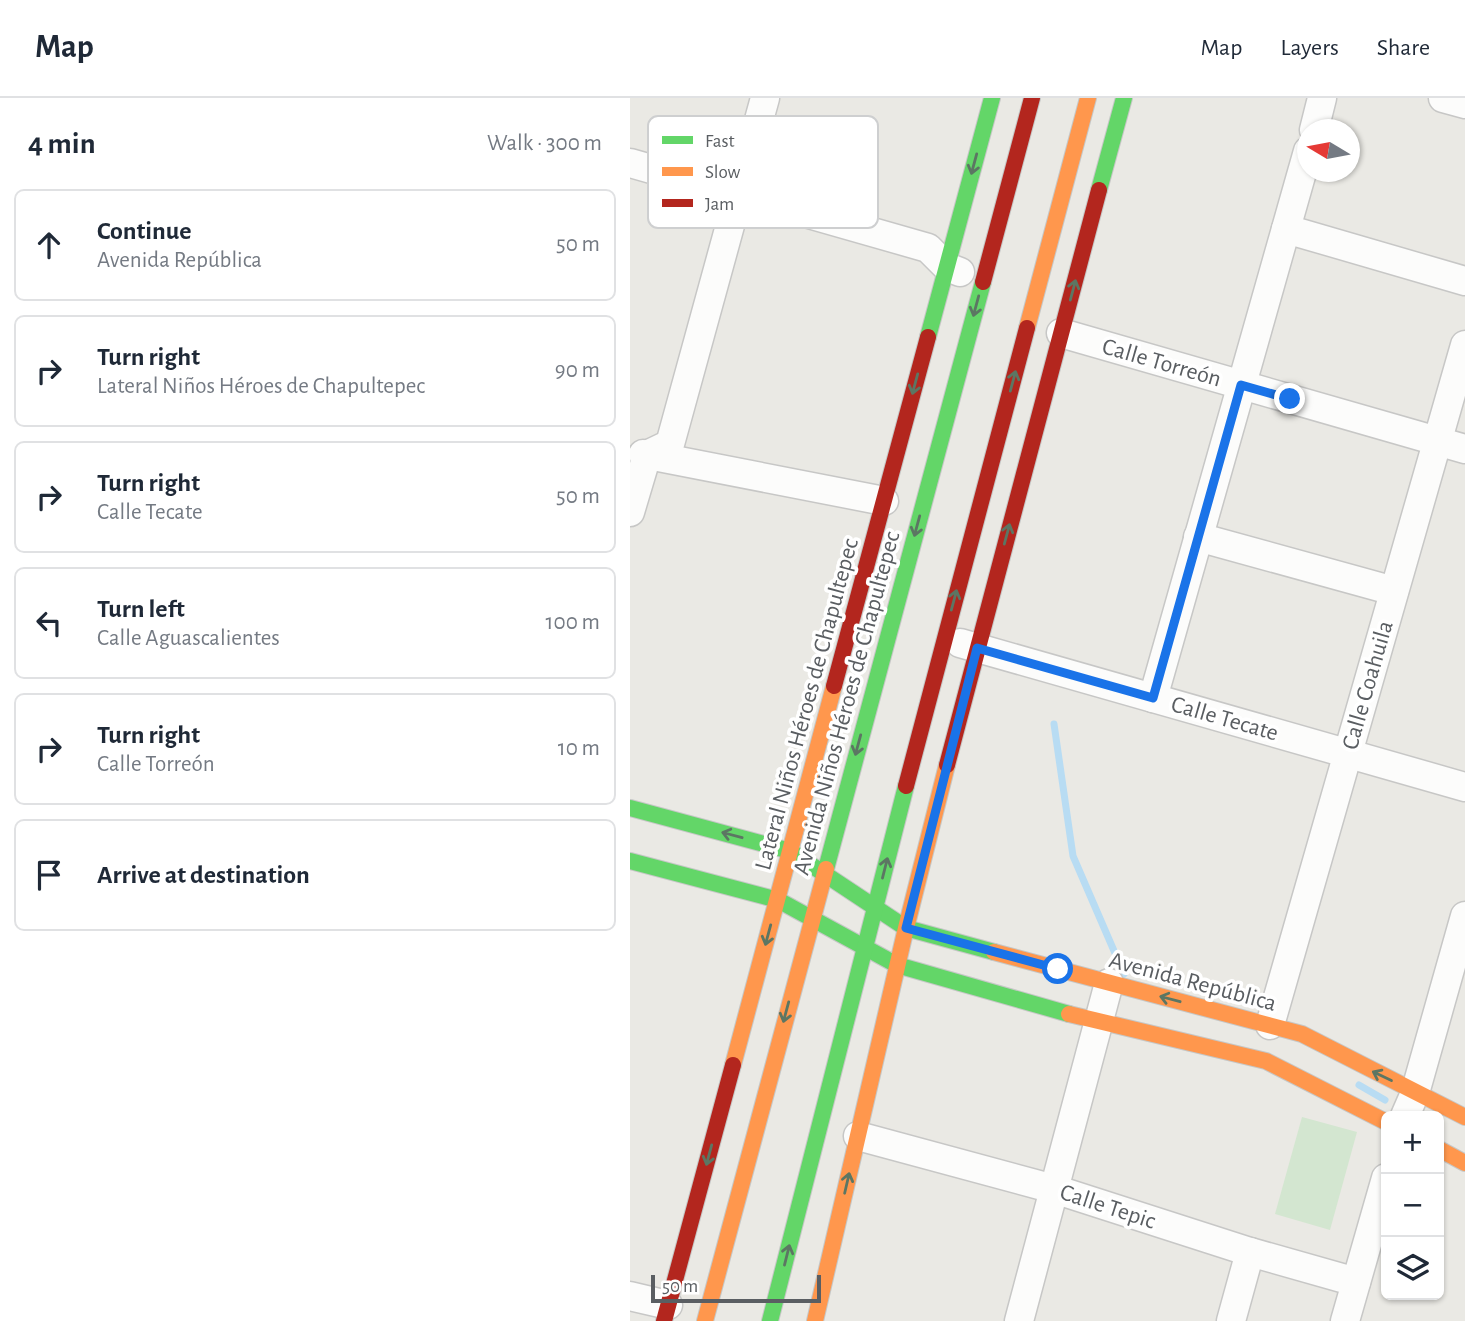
<!DOCTYPE html>
<html lang="en">
<head>
<meta charset="utf-8">
<style>
  body { margin:0; font-family:"Alegreya Sans",sans-serif; background:#f2f2f3; color:#1f2937 }
  .controls { position:absolute; right:21px; bottom:21px; display:grid; overflow:hidden; border-radius:10px; box-shadow:0 2px 5px #0004 }
  .controls button { width:63px; height:63px; display:grid; place-items:center; padding:0; border:0; border-bottom:2px solid #e0e1e3; background:#fff; color:#1f2937; font:35px sans-serif }
  .compass { position:absolute; left:667px; top:21px; width:63px; height:63px; border-radius:50%; background:#fff; box-shadow:0 2px 5px #0004; rotate:280deg }
  .scale { position:absolute; left:21px; bottom:18px; width:170px; box-sizing:border-box; padding-left:7px; border:4px solid #5a5e62; border-top:0; font-size:19px; line-height:24px; white-space:nowrap; color:#5a5e62; -webkit-text-stroke:5px #fff; paint-order:stroke }
  .stop { position:absolute; width:21px; height:21px; margin:-16px; border:5px solid #1a73e8; border-radius:50%; background:#fff }
  .stop.end { background:#1a73e8; border-color:#fff; box-shadow:0 2px 7px #0008 }
  .list { margin:0; padding:0; list-style:none }
  h2 { display:flex; justify-content:space-between; align-items:center; height:91px; margin:0; padding:0 28px; font-size:30px }
  h2 small { font-size:23px; font-weight:400; color:#747a83 }
  .list li { display:grid; grid-template-columns:46px 1fr auto; gap:21px; align-items:center; box-sizing:border-box; height:112px; margin:0 14px 14px; padding:0 14px; border:2px solid #e0e1e3; border-radius:10px }
  .list b { display:block; font-size:26px; white-space:nowrap }
  .list p { margin:0; font-size:23px; white-space:nowrap; color:#747a83 }
  .list em { font-size:23px; font-style:normal; color:#747a83 }
  .icon { flex:none; width:38px; height:38px; fill:none; stroke:currentColor; stroke-width:2; stroke-linecap:round; stroke-linejoin:round }
  .map { position:relative; flex:none; width:835px; height:1223px; overflow:hidden }
  header { display:flex; align-items:center; gap:42px; box-sizing:border-box; height:98px; padding:0 35px; background:#fff; border-bottom:2px solid #e0e1e3 }
  header strong { font-size:33px }
  nav { display:flex; gap:38px; margin-inline-start:auto; font-size:24px }
  main { display:flex }
  aside { flex:1; background:#fff }
  .map>svg:first-child { display:block }
  .green { fill:#d3e6d0 }
  .lines { fill:none; stroke-linecap:round; stroke-linejoin:round }
  .stream { stroke:#b8dcf3; stroke-width:7 }
  .street-casing { stroke:#c7c7c6; stroke-width:31 }
  .fast-casing { stroke:#c6c7c6; stroke-width:18 }
  .slow-casing { stroke:#c6c7c6; stroke-width:18 }
  .jam-casing { stroke:#c6c7c6; stroke-width:18 }
  .street { stroke:#fcfcfb; stroke-width:28 }
  .fast { stroke:#63d668; stroke-width:16 }
  .slow { stroke:#ff974d; stroke-width:16 }
  .jam { stroke:#b3261e; stroke-width:16 }
  .oneway { stroke:#5c7663 }
  .route { stroke:#1a73e8; stroke-width:9 }
  .labels { text-anchor:middle; stroke-width:7; stroke-linejoin:round; paint-order:stroke }
  .street-label { font-size:24px; fill:#5a5e62; stroke:#fff }
  .key { fill:#fff; stroke:#cecfd0; stroke-width:2 }
  .key-label { font-size:19px; fill:#5a5e62 }
</style>
</head>
<body>
<header>
<strong>Map</strong>
<nav><a>Map</a><a>Layers</a><a>Share</a></nav>
</header>
<main>
<aside>
<h2>4 min<small>Walk · 300 m</small></h2>
<ul class="list">
<li><svg class="icon" aria-label="ahead" viewBox="0 0 24 24"><path d="M12 20V5M6 11l6-6 6 6"/></svg><div><b>Continue</b><p>Avenida República</p></div><em>50 m</em></li>
<li><svg class="icon" aria-label="right" viewBox="0 0 24 24"><path d="M7 20v-9h11M14 6l5 5-5 5"/></svg><div><b>Turn right</b><p>Lateral Niños Héroes de Chapultepec</p></div><em>90 m</em></li>
<li><svg class="icon" aria-label="right" viewBox="0 0 24 24"><path d="M7 20v-9h11M14 6l5 5-5 5"/></svg><div><b>Turn right</b><p>Calle Tecate</p></div><em>50 m</em></li>
<li><svg class="icon" aria-label="left" viewBox="0 0 24 24"><path d="M17 20v-9H6M10 6l-5 5 5 5"/></svg><div><b>Turn left</b><p>Calle Aguascalientes</p></div><em>100 m</em></li>
<li><svg class="icon" aria-label="right" viewBox="0 0 24 24"><path d="M7 20v-9h11M14 6l5 5-5 5"/></svg><div><b>Turn right</b><p>Calle Torreón</p></div><em>10 m</em></li>
<li><svg class="icon" aria-label="arrive" viewBox="0 0 24 24"><path d="M6 21V4h12l-3 4 3 4H6"/></svg><div><b>Arrive at destination</b></div></li>
</ul>
</aside>
<div class="map">
<svg width="835" height="1223" viewBox="0 0 835 1223">
  <rect width="100%" height="100%" fill="#eae9e4"/>
  <polygon class="green" points="672,1019 727,1034 700,1132 645,1116"/>
  <g class="lines">
    <g class="stream">
      <polyline points="424,626 443,758 494,876"/>
      <polyline points="729,987 755,1002"/>
    </g>
    <defs>
      <g id="street">
        <polyline points="813,0 835,6"/>
        <polyline points="684,32 692,0"/>
        <polyline points="0,65 298,150 317,169 330,174"/>
        <polyline points="656,131 835,183"/>
        <polyline points="431,235 835,351"/>
        <polyline points="13,356 254,403"/>
        <polyline points="0,414 17,357 40,346 135,0"/>
        <polyline points="568,439 764,493"/>
        <polyline points="330,545 835,689"/>
        <polyline points="523,600 678,53"/>
        <polyline points="640,927 835,247"/>
        <polyline points="775,1018 785,995 835,818"/>
        <polyline points="228,1038 424,1091 620,1154 726,1184"/>
        <polyline points="0,1198 38,1207"/>
        <polyline points="389,1223 479,885"/>
        <polyline points="601,1223 620,1154"/>
        <polyline points="715,1223 756,1080"/>
      </g>
      <g id="fast">
        <polyline points="469,92 494,0"/>
        <polyline points="298,239 362,0"/>
        <polyline points="0,710 160,753 276,830 364,854"/>
        <polyline points="0,763 148,802 267,867 439,916"/>
        <polyline points="196,771 353,184"/>
        <polyline points="140,1223 276,688"/>
      </g>
      <g id="slow">
        <polyline points="397,230 458,0"/>
        <polyline points="364,854 672,936 835,1019"/>
        <polyline points="439,916 636,963 756,1024"/>
        <polyline points="103,967 204,588"/>
        <polyline points="809,1051 835,1065"/>
        <polyline points="75,1223 196,771"/>
        <polyline points="185,1223 276,830 317,667"/>
      </g>
      <g id="jam">
        <polyline points="353,184 402,0"/>
        <polyline points="204,588 298,239"/>
        <polyline points="317,667 469,92"/>
        <polyline points="276,688 397,230"/>
        <polyline points="34,1223 103,967"/>
      </g>
    </defs>
    <use href="#street" class="street-casing"/>
    <use href="#fast" class="fast-casing"/>
    <use href="#slow" class="slow-casing"/>
    <use href="#jam" class="jam-casing"/>
    <use href="#street" class="street"/>
    <use href="#fast" class="fast"/>
    <use href="#slow" class="slow"/>
    <use href="#jam" class="jam"/>
  </g>
  <defs><path id="oneway-shaft" d="M-6 0H5M1.5-3L5.5 0L1.5 3" fill="none" stroke-width="1.6" stroke-linecap="round" stroke-linejoin="round" transform="scale(1.75)"/></defs>
  <g class="oneway">
    <use href="#oneway-shaft" transform="translate(344 66) rotate(105)"/>
    <use href="#oneway-shaft" transform="translate(443 192) rotate(-75)"/>
    <use href="#oneway-shaft" transform="translate(346 208) rotate(105)"/>
    <use href="#oneway-shaft" transform="translate(383 283) rotate(-75)"/>
    <use href="#oneway-shaft" transform="translate(285 286) rotate(105)"/>
    <use href="#oneway-shaft" transform="translate(287 428) rotate(105)"/>
    <use href="#oneway-shaft" transform="translate(377 436) rotate(-75)"/>
    <use href="#oneway-shaft" transform="translate(324 502) rotate(-75)"/>
    <use href="#oneway-shaft" transform="translate(228 647) rotate(105)"/>
    <use href="#oneway-shaft" transform="translate(102 737) rotate(-165)"/>
    <use href="#oneway-shaft" transform="translate(255 770) rotate(-76)"/>
    <use href="#oneway-shaft" transform="translate(138 837) rotate(105)"/>
    <use href="#oneway-shaft" transform="translate(540 901) rotate(-165)"/>
    <use href="#oneway-shaft" transform="translate(156 914) rotate(105)"/>
    <use href="#oneway-shaft" transform="translate(752 978) rotate(-154)"/>
    <use href="#oneway-shaft" transform="translate(79 1057) rotate(105)"/>
    <use href="#oneway-shaft" transform="translate(217 1085) rotate(-77)"/>
    <use href="#oneway-shaft" transform="translate(157 1157) rotate(-76)"/>
  </g>
  <g class="lines">
    <polyline class="route" points="428,871 276,830 347,550 523,600 611,287 660,301"/>
  </g>
  <g class="labels">
    <g class="street-label">
      <text transform="translate(532 264) rotate(16)" y="8">Calle Torreón</text>
      <text transform="translate(737 587) rotate(-74)" y="8">Calle Coahuila</text>
      <text transform="translate(216 605) rotate(-75)" y="8">Avenida Niños Héroes de Chapultepec</text>
      <text transform="translate(176 606) rotate(-75)" y="8">Lateral Niños Héroes de Chapultepec</text>
      <text transform="translate(595 620) rotate(16)" y="8">Calle Tecate</text>
      <text transform="translate(563 883) rotate(15)" y="8">Avenida República</text>
      <text transform="translate(478 1108) rotate(18)" y="8">Calle Tepic</text>
    </g>
  </g>
  <rect x="18" y="18" width="230" height="112" rx="10" class="key"/>
  <rect x="32" y="38" width="31" height="8" fill="#63d668"/>
  <rect x="32" y="69" width="31" height="9" fill="#ff974d"/>
  <rect x="32" y="101" width="31" height="8" fill="#b3261e"/>
  <g class="key-label">
    <text x="75" y="49">Fast</text>
    <text x="75" y="80">Slow</text>
    <text x="75" y="112">Jam</text>
  </g>
</svg>
<div class="controls">
<button>+</button>
<button>−</button>
<button><svg class="icon" aria-label="layers" viewBox="0 0 24 24"><path d="M12 4l9 5-9 5-9-5zM3 14l9 5 9-5"/></svg></button>
</div>
<svg class="compass" viewBox="-18 -18 36 36"><path d="M0-13l5 13h-10z" fill="#e53935"/><path d="M0 13l5-13h-10z" fill="#747a83"/></svg>
<div class="scale">50 m</div>
<div class="stop" style="left:428px;top:871px"></div>
<div class="stop end" style="left:660px;top:301px"></div>
</div>
</main>
</body>
</html>
